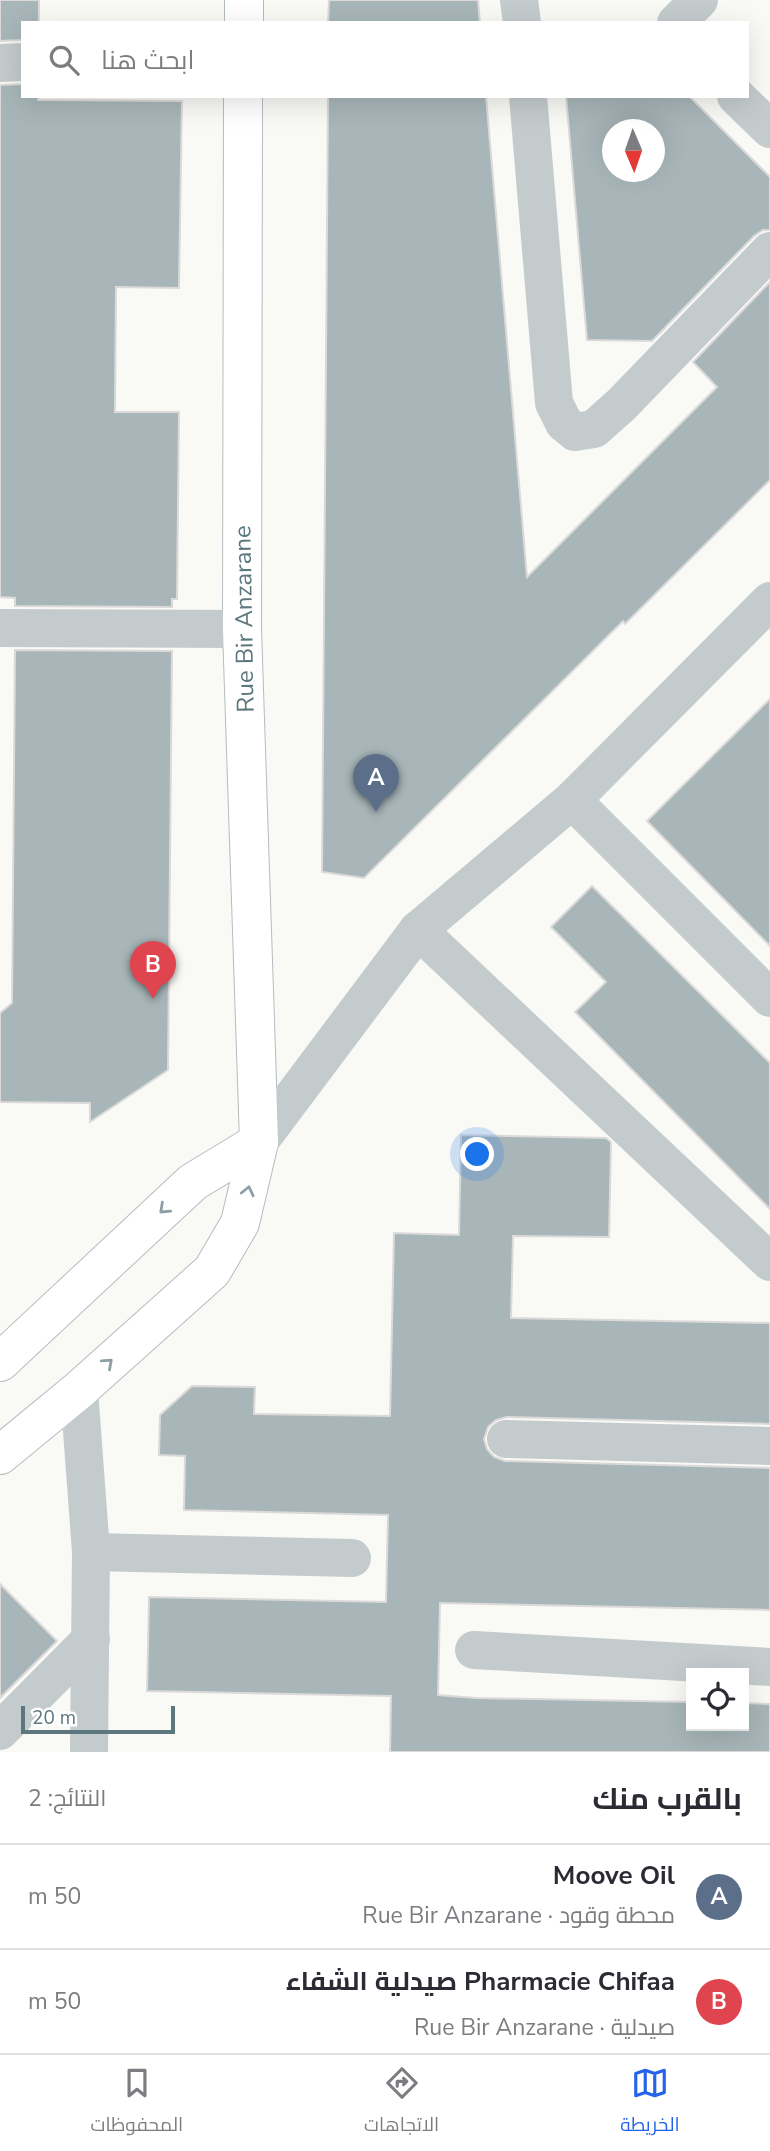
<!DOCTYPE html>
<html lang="ar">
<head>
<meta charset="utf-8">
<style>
  body { margin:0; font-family:"Nunito Sans",Cairo,sans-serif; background:#f2f2f3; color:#2b2b33; direction:rtl }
  .controls { position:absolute; right:21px; bottom:21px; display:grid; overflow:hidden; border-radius:0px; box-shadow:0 7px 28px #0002 }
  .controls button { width:63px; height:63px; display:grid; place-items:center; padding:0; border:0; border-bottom:2px solid #e1e1e2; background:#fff; color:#2b2b33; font:35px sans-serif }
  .compass { position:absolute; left:602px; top:119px; width:63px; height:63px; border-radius:50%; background:#fff; box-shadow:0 7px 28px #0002; rotate:178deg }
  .scale { position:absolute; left:21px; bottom:18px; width:154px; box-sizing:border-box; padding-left:7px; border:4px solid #5d777e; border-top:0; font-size:19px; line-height:24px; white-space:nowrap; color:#5d777e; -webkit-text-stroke:5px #fff; paint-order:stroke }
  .you { position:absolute; left:478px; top:1155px; width:24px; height:24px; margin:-18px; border:5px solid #fff; border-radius:50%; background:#1a73e8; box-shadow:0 0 0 10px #1a73e833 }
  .badge { display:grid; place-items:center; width:46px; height:46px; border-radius:50%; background:#2563eb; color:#fff; font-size:23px; font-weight:700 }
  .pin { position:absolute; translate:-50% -58px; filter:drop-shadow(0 2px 4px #0008) }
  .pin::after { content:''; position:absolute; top:37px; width:24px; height:21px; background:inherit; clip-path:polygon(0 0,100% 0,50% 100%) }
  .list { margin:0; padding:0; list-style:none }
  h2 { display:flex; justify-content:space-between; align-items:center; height:91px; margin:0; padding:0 28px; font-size:30px }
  h2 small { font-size:23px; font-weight:400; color:#7c7c81 }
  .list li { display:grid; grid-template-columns:46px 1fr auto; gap:21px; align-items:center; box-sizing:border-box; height:105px; padding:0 28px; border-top:2px solid #e1e1e2 }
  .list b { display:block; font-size:26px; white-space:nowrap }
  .list p { margin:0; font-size:23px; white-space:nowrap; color:#7c7c81 }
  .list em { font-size:23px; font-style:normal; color:#7c7c81 }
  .icon { flex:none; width:38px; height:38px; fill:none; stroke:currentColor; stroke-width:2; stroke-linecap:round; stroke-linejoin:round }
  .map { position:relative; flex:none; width:770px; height:1752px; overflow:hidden; direction:ltr }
  .search { position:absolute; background:#fff; box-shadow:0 7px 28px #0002; left:21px; right:21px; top:21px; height:77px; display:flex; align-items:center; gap:18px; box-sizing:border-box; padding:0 24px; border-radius:0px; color:#7c7c81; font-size:26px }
  .sheet { height:301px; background:#fff }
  nav { display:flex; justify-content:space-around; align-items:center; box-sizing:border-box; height:98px; border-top:2px solid #e1e1e2; background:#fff; font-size:19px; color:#7c7c81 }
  nav a { display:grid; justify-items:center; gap:4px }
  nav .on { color:#2563eb }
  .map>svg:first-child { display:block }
  .building { fill:#a8b6b9; stroke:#dbdad9; stroke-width:2; fill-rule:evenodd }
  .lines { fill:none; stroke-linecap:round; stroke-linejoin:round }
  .secondary-casing { stroke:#b4bdc0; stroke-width:40 }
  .street { stroke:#c4cbcd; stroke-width:38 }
  .secondary { stroke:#fff; stroke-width:38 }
  .oneway { stroke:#8ea0a5 }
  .labels { text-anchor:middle; stroke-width:7; stroke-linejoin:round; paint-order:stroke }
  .street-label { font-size:24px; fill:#5d777e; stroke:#fff }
</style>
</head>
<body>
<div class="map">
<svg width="770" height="1752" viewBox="0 0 770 1752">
  <rect width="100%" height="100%" fill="#f9f9f6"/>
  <g class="building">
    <polygon points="0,0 39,0 39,23 23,23 23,40 0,41"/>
    <polygon points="329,0 478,0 480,23 328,23"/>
    <polygon points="23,84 23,96 38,96 38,100 182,101 179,288 116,287 115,412 179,412 177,599 172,599 172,607 15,606 15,598 0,597 0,85"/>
    <polygon points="328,96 486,96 527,577 717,387 693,362 770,282 770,480 625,624 623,621 364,878 322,872"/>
    <path d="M566,96H689L770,177V230H763L754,236L652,341L587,340ZM612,130H654V172H612Z"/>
    <polygon points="15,650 172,651 168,1070 90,1122 90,1103 0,1102 0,1013 12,1003"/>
    <polygon points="770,699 770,946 647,821"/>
    <polygon points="592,886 770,1063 770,1209 575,1012 606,982 551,927"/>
    <polygon points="461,1135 606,1138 611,1142 609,1237 513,1236 511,1318 770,1323 770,1424 507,1417 496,1420 488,1427 484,1439 487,1449 494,1457 505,1461 770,1468 770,1610 440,1603 438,1695 476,1698 691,1702 691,1726 744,1726 744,1703 770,1704 770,1752 390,1752 391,1696 147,1691 149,1597 386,1602 388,1515 184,1510 185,1456 159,1455 160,1415 192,1386 255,1387 254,1414 390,1416 394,1233 459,1235"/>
    <polygon points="0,1584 57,1641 0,1698"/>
  </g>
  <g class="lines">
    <defs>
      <g id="secondary">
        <polyline points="244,23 244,0"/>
        <polyline points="0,1362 193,1182 259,1142"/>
        <polyline points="0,1455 79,1390 212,1271 240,1223 259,1142 242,629 243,96"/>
      </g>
    </defs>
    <use href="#secondary" class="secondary-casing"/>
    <g class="street">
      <polyline points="519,0 522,23"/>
      <polyline points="676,23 699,0"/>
      <polyline points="0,63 23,62"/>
      <polyline points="528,96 554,403 564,423 575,432 594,429 621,405 770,251"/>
      <polyline points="736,96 770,129"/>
      <polyline points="0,628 242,629"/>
      <polyline points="572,800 770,998"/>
      <polyline points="418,930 770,1262"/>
      <polyline points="259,1142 418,930 572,800 770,601"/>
      <polyline points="79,1390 91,1552 89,1752"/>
      <polyline points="506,1439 770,1446"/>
      <polyline points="91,1552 352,1558"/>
      <polyline points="474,1650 770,1667"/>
      <polyline points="0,1731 91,1639"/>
    </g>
    <use href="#secondary" class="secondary"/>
  </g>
  <defs><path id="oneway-chevron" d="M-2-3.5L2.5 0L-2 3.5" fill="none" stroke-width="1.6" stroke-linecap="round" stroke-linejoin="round" transform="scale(1.75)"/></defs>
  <g class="oneway">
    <use href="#oneway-chevron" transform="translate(248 1191) rotate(-77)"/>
    <use href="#oneway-chevron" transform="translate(164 1209) rotate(137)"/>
    <use href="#oneway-chevron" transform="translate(108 1363) rotate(-42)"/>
  </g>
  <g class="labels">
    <g class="street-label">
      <text transform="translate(244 619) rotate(-91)" y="8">Rue Bir Anzarane</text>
    </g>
  </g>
</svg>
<div class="controls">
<button><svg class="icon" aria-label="locate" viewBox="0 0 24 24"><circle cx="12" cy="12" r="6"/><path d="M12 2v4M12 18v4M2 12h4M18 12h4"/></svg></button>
</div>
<svg class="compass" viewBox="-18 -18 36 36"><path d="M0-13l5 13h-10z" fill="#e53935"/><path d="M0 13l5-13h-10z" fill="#7c7c81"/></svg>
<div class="scale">20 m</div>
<div class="you"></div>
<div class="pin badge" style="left:376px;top:812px;background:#5c6f8a">A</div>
<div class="pin badge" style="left:153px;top:999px;background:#e0444e">B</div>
<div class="search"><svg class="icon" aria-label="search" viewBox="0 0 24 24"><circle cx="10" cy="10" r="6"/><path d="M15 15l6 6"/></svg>ابحث هنا</div>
</div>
<section class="sheet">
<h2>بالقرب منك<small>النتائج: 2</small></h2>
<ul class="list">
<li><span class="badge" style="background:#5c6f8a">A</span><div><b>Moove Oil</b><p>محطة وقود · Rue Bir Anzarane</p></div><em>50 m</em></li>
<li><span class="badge" style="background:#e0444e">B</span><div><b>Pharmacie Chifaa صيدلية الشفاء</b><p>صيدلية · Rue Bir Anzarane</p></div><em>50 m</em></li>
</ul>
</section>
<nav>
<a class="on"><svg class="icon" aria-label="map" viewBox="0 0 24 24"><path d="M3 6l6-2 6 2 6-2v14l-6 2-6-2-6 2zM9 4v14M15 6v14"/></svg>الخريطة</a>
<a><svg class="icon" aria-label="directions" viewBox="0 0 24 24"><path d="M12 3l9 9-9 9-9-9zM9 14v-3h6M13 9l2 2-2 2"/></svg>الاتجاهات</a>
<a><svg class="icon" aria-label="saved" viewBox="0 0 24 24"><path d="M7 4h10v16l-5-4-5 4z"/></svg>المحفوظات</a>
</nav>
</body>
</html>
